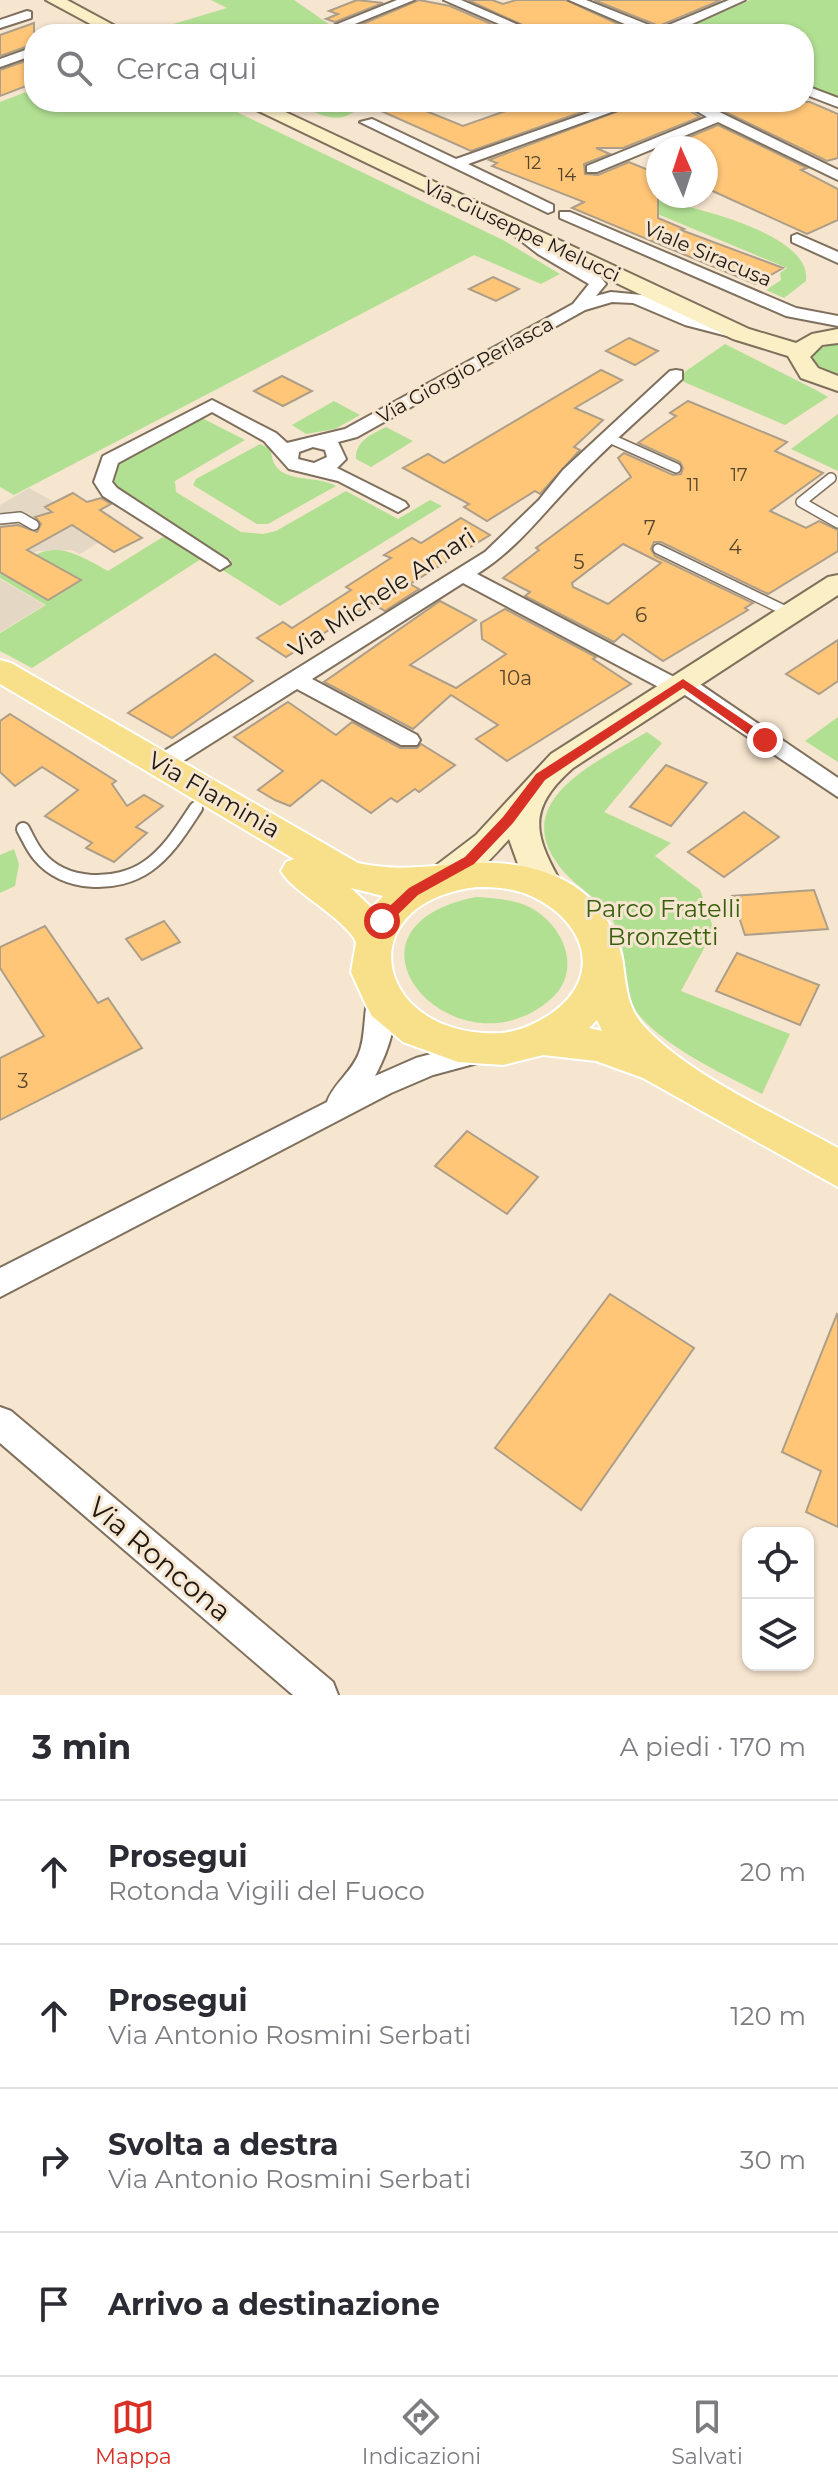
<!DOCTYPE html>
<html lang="it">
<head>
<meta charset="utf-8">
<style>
  body { margin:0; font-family:Montserrat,sans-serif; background:#f2f2f3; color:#2b2b33 }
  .controls { position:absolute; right:24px; bottom:24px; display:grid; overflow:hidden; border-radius:16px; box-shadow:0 2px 6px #0004 }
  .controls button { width:72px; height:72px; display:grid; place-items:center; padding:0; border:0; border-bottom:2px solid #e1e1e2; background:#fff; color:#2b2b33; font:40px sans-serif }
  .compass { position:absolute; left:646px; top:136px; width:72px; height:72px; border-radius:50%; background:#fff; box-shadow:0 2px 6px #0004; rotate:357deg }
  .stop { position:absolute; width:24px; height:24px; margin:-18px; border:6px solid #d93025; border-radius:50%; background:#fff }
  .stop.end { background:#d93025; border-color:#fff; box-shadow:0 2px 8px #0008 }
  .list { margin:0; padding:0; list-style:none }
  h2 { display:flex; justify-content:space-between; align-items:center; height:104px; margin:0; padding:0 32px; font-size:34px }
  h2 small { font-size:26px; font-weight:400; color:#7c7c81 }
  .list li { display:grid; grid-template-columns:52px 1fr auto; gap:24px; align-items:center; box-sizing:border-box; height:144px; padding:0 32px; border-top:2px solid #e1e1e2 }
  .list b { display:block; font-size:30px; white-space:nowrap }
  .list p { margin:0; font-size:26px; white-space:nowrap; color:#7c7c81 }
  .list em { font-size:26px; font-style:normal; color:#7c7c81 }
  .icon { flex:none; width:44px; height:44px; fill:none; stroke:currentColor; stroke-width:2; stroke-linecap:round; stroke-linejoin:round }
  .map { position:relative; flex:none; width:838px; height:1695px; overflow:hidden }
  .search { position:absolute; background:#fff; box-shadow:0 2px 6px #0004; left:24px; right:24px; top:24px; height:88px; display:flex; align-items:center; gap:20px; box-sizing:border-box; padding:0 28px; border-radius:32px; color:#7c7c81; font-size:30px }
  .sheet { height:680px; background:#fff }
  nav { display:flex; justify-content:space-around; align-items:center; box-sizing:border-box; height:112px; border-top:2px solid #e1e1e2; background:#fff; font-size:22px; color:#7c7c81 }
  nav a { display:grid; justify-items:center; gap:4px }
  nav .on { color:#d93025 }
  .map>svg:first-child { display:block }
  .commercial { fill:#e4d8c4 }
  .green { fill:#b2e093 }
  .building { fill:#ffc678; stroke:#ad9e89; stroke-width:2; fill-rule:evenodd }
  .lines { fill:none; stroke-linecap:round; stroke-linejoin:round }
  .lane-far1-casing { stroke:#7f705d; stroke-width:12 }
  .lane-casing { stroke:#7f705d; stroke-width:16 }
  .street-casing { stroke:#7f705d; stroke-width:4 }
  .secondary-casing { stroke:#7f705d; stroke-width:4 }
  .primary-casing { stroke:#fff; stroke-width:4 }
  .lane-far1 { stroke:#fff; stroke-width:9 }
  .lane { stroke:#fff; stroke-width:12 }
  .street { fill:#fff; fill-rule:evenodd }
  .secondary { fill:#fbf0c5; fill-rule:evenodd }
  .primary { fill:#f8e08b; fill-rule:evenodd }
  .route { fill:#d93025 }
  .labels { text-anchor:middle; stroke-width:6; stroke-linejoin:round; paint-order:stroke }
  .far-number-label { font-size:18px; fill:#56442b }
  .far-street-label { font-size:20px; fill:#1e1811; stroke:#f6e5cf }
  .number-label { font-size:20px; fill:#56442b }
  .street-label { font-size:24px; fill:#1e1811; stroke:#f6e5cf }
  .park-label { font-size:24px; fill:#375f0e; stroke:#f6e5cf }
  .near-street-label { font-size:28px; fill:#1e1811; stroke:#f6e5cf }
</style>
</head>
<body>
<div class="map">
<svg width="838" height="1695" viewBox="0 0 838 1695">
  <rect width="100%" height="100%" fill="#f6e5cf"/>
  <g class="commercial">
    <polygon points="29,488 112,534 80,554 72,550 37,551 0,573 0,505"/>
    <polygon points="0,579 45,605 0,632"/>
  </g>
  <g class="green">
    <polygon points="211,0 294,0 343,34 143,33 227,8"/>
    <polygon points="750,0 838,0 838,100 804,86 804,34 672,34"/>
    <polygon points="34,89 34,102 216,102 503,240 560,274 541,284 474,255 14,495 0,487 0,102"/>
    <path d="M294,102H364C341,130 321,115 294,102Z"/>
    <path d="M605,192C644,195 814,225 806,281L784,298L766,290L781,280L780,273L787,268Z"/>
    <polygon points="838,343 838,377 817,367 813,357 820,348"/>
    <polygon points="725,344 816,390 828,397 785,425 684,382 681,377 686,371"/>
    <polygon points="334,401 360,415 335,429 306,434 292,425"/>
    <polygon points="838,414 838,471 791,449"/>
    <polygon points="198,416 245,440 175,481 176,492 241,532 263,534 276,531 346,491 398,519 430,500 442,506 280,606 221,569 231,560 118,490 112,481 118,461"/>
    <path d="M386,427L413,441L371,467L356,459C355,441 372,434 386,427Z"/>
    <path d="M260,444L271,449C272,487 313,473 336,486L268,524H257L193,485L196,479Z"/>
    <path d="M166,535L201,559L32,668L0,651V633L46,605L0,578V574C50,544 56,541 108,571Z"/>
    <polygon points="838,717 838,762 805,741"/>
    <path d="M647,732L662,743L604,812L671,843L655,856L700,890L714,930L681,991L790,1034L762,1094C722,1073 629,1033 623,982C622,974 625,966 624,958C623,947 617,927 611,917C598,898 578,888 563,871C504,801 598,762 647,732Z"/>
    <polygon points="14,849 19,864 15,886 0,893 0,855"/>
    <path d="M476,897C493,898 509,899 525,905C561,920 585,969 551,999C455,1082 319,928 476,897Z"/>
  </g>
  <g class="building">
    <polygon points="357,0 383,3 335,22 326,19 338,14 329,11"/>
    <polygon points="419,0 450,6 514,34 369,34 353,28"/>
    <polygon points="468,0 492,0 503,4 516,0 566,0 640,34 542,34"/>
    <polygon points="594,0 721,0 659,26"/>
    <polygon points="34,23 34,44 0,56 0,35"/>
    <polygon points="34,58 34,83 0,96 0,70"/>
    <polygon points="361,102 416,102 416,107 463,126 531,102 610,102 471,151"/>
    <polygon points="642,102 675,102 700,117 623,148 596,148 610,154 584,164 585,174 598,175 629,162 658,174 658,218 684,229 681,230 783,268 755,284 572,208 584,202 492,166 497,163 489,160"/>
    <polygon points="714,102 736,102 760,111 785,102 810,102 838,114 838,158 827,161 709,104"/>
    <polygon points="718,125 807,168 801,170 838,189 838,220 807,234 706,188 706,148 663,148"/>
    <polygon points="493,277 519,289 496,301 469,289"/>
    <polygon points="629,338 658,351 635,365 606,351"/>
    <polygon points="601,370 622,380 575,408 603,420 574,447 580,450 540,494 535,491 487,521 464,507 469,504 403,468 428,454 444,463"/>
    <polygon points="282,376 312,391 283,406 254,391"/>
    <path d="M688,401L787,442L775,451L823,473L770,511L806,528L819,521L838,530V551L768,594L661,542H654L651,549L655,556L753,603L745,608L748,610L663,661L623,634L614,642L525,596L530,592L503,578L539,550L536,548L631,477L618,458L624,453L673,475L681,474L683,468L680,462L638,443L676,416L670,413ZM623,544L661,563L608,604L573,587L572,583Z"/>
    <polygon points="73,493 87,502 101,498 111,504 100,510 142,538 114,552 72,525 27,550 81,580 48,600 0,572 0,527 18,525 37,532 41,524 35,517 52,512 45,507"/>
    <polygon points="461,518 490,535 410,584 419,589 385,611 372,603 286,657 257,638 283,622 292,628 351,590 346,587 391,558 384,555 412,538 421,543"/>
    <polygon points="440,601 476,620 410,665 456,688 506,654 482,639 481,623 505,609 596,657 593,659 631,684 507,761 476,739 498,725 451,695 413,729 324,682"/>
    <polygon points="838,640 838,681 819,694 786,674"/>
    <polygon points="215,654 253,681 172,738 128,713"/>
    <polygon points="288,702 336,735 352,722 400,748 417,748 421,744 455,765 419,792 415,789 397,802 391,798 371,813 322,780 290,806 275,800 258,790 283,771 234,737"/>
    <polygon points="10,714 116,781 112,784 127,806 144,795 163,806 136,827 147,833 114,862 86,848 92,843 45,816 78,790 42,767 15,786 0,772 0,721"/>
    <polygon points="666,765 707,783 671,826 630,807"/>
    <polygon points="744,812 779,837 724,877 688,852"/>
    <polygon points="814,890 828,929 745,935 732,896"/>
    <polygon points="164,921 180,942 142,960 126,939"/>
    <polygon points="45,926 98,1003 108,998 142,1048 0,1120 0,1058 44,1036 0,968 0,947"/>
    <polygon points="737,953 819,985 800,1025 716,991"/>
    <polygon points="467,1131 538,1177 507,1214 435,1166"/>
    <polygon points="610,1294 694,1348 581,1510 495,1448"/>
    <polygon points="837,1314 838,1315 838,1527 806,1512 821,1471 782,1452"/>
  </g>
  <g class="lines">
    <defs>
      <g id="lane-far1">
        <polyline points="609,438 676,468"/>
        <polyline points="831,478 801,502 838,523"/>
        <polyline points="0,519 20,517 34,525"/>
        <polyline points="658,549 790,613"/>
      </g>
      <path id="lane" d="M23,829C28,838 32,848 39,856C64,887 117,888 148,866C169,851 182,829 196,808"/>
      <g id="street">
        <polygon points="397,0 414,0 345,28 335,25"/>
        <polygon points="444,0 461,0 539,34 522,34"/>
        <polygon points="569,0 586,0 659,29 729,0 745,0 670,34 648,34"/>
        <polygon points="27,11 31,12 31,18 0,28 0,20"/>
        <polygon points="34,47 34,55 0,67 0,59"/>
        <polygon points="804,85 838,98 838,107 804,94"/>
        <polygon points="619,102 639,102 468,164 553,205 553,211 548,213 360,122 372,119 456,159"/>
        <polygon points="681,102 699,102 838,170 838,180 718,122 597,172 587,172 587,166 707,117"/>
        <polygon points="560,212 570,212 796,308 838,316 838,326 786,316 560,218"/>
        <path d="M512,222L599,275L606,284L596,296L611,292L642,295L743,333L735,338L685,325L633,303L612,302L585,310L357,437L338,442L346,459L337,468L405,502L408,506L398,512L338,481L289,469L264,441L212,412L118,463L112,482L117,488L227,560L230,564L220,570L103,496L94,482L103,456L212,400L276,433L287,443L345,429L573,304L589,284L538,254L507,230L504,227ZM313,447L325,450L327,457L314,463L298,459L299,452Z"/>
        <polygon points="797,234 838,252 838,263 792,242 792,236"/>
        <path d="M676,370L682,371V379C648,411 612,442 579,476C545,510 519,548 477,574L676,678H691L838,778V797L682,693L668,692L463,583L312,679L417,735L420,740L417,745H401L297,689L169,770H153L150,764L153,758L485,552L539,500L563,470L670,371Z"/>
        <path d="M381,986L390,989C403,1013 387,1054 375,1076L416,1058L476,1042L485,1045L489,1053L485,1061L433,1075L391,1093L0,1297V1268L327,1102C333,1084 352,1072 359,1053C367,1033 362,1007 372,989Z"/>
        <polygon points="0,1407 11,1411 333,1682 338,1695 293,1695 0,1443"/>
      </g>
      <g id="secondary">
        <polygon points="46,0 67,0 130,34 109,34"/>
        <polygon points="240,102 264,102 749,329 796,343 812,334 838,329 838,343 822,345 810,357 818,368 838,376 838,391 801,378 788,356 733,339"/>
        <path d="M838,575V595L573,768C524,811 535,837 564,888L560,897L548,900L536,897L518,864L509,839C490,860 457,899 426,889L422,881L426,873L476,835L551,754L828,577Z"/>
      </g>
      <path id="primary" d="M0,660L11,663L358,863C429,879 484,846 555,876C592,891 616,924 623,963C626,986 627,1007 643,1025C689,1076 777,1114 838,1148V1187L643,1078L596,1061L543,1055L503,1065L458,1062L403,1042L372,1016L366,1005L351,972L356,943L354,938C334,911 293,892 281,871L286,862L294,859L0,684ZM477,887C496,887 514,888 531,896C584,920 605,975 552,1013C537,1023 521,1031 502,1033C376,1040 344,903 477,887ZM351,888L383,896L372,908ZM597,1020L602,1031L589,1028Z"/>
    </defs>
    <use href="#lane-far1" class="lane-far1-casing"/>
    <use href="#lane" class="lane-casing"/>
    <use href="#street" class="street-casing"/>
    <use href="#secondary" class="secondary-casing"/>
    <use href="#primary" class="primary-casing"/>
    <use href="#lane-far1" class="lane-far1"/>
    <use href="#lane" class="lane"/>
    <use href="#street" class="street"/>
    <use href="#secondary" class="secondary"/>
    <use href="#primary" class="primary"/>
  </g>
  <polygon class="route" points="683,679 769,737 769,743 760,743 683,688 545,780 513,823 474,864 418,895 387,925 377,925 377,918 409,888 465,857 503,817 536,774"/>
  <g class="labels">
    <g class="far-number-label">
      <text x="533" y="169">12</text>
      <text x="567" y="181">14</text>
      <text x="739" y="481">17</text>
      <text x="693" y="491">11</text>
    </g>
    <g class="far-street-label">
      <text transform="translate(522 231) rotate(25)" y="7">Via Giuseppe Melucci</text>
      <text transform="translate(708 254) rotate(23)" y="7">Viale Siracusa</text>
      <text transform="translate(465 370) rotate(-29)" y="7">Via Giorgio Perlasca</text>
    </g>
    <g class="number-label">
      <text x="650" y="535">7</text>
      <text x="735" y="554">4</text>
      <text x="579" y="569">5</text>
      <text x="641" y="622">6</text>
      <text x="516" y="685">10a</text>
      <text x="23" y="1088">3</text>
    </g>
    <g class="street-label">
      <text transform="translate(382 593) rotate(-33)" y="8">Via Michele Amari</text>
      <text transform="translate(214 795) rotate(30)" y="8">Via Flaminia</text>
    </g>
    <g class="park-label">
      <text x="663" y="917">Parco Fratelli<tspan x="663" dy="28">Bronzetti</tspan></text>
    </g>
    <g class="near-street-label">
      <text transform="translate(160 1559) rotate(40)" y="10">Via Roncona</text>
    </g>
  </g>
</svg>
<div class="controls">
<button><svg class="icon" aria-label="locate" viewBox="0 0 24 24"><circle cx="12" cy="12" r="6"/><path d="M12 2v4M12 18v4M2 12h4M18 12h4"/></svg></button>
<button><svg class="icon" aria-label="layers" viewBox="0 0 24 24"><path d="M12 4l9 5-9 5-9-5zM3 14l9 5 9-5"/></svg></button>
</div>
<svg class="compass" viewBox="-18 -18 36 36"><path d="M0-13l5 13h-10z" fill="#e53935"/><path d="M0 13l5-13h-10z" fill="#7c7c81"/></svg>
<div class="stop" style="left:382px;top:921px"></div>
<div class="stop end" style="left:765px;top:740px"></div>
<div class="search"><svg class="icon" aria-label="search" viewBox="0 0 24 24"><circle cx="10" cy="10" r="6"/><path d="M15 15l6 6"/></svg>Cerca qui</div>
</div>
<section class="sheet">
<h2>3 min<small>A piedi · 170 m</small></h2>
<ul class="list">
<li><svg class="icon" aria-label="ahead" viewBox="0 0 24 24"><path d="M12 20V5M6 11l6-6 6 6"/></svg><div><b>Prosegui</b><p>Rotonda Vigili del Fuoco</p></div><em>20 m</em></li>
<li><svg class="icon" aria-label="ahead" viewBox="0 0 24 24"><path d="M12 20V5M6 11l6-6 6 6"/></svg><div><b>Prosegui</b><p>Via Antonio Rosmini Serbati</p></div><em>120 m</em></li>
<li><svg class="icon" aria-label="right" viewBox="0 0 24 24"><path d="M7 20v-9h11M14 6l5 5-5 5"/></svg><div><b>Svolta a destra</b><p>Via Antonio Rosmini Serbati</p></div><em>30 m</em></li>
<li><svg class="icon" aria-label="arrive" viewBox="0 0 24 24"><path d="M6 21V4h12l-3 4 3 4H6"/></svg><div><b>Arrivo a destinazione</b></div></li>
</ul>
</section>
<nav>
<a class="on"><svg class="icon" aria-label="map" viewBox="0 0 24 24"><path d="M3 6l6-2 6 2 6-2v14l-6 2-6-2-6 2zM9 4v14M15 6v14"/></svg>Mappa</a>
<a><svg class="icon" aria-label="directions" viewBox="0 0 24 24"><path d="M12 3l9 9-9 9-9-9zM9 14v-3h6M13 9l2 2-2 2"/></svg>Indicazioni</a>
<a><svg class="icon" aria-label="saved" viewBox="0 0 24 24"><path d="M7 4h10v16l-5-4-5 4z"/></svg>Salvati</a>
</nav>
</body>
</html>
